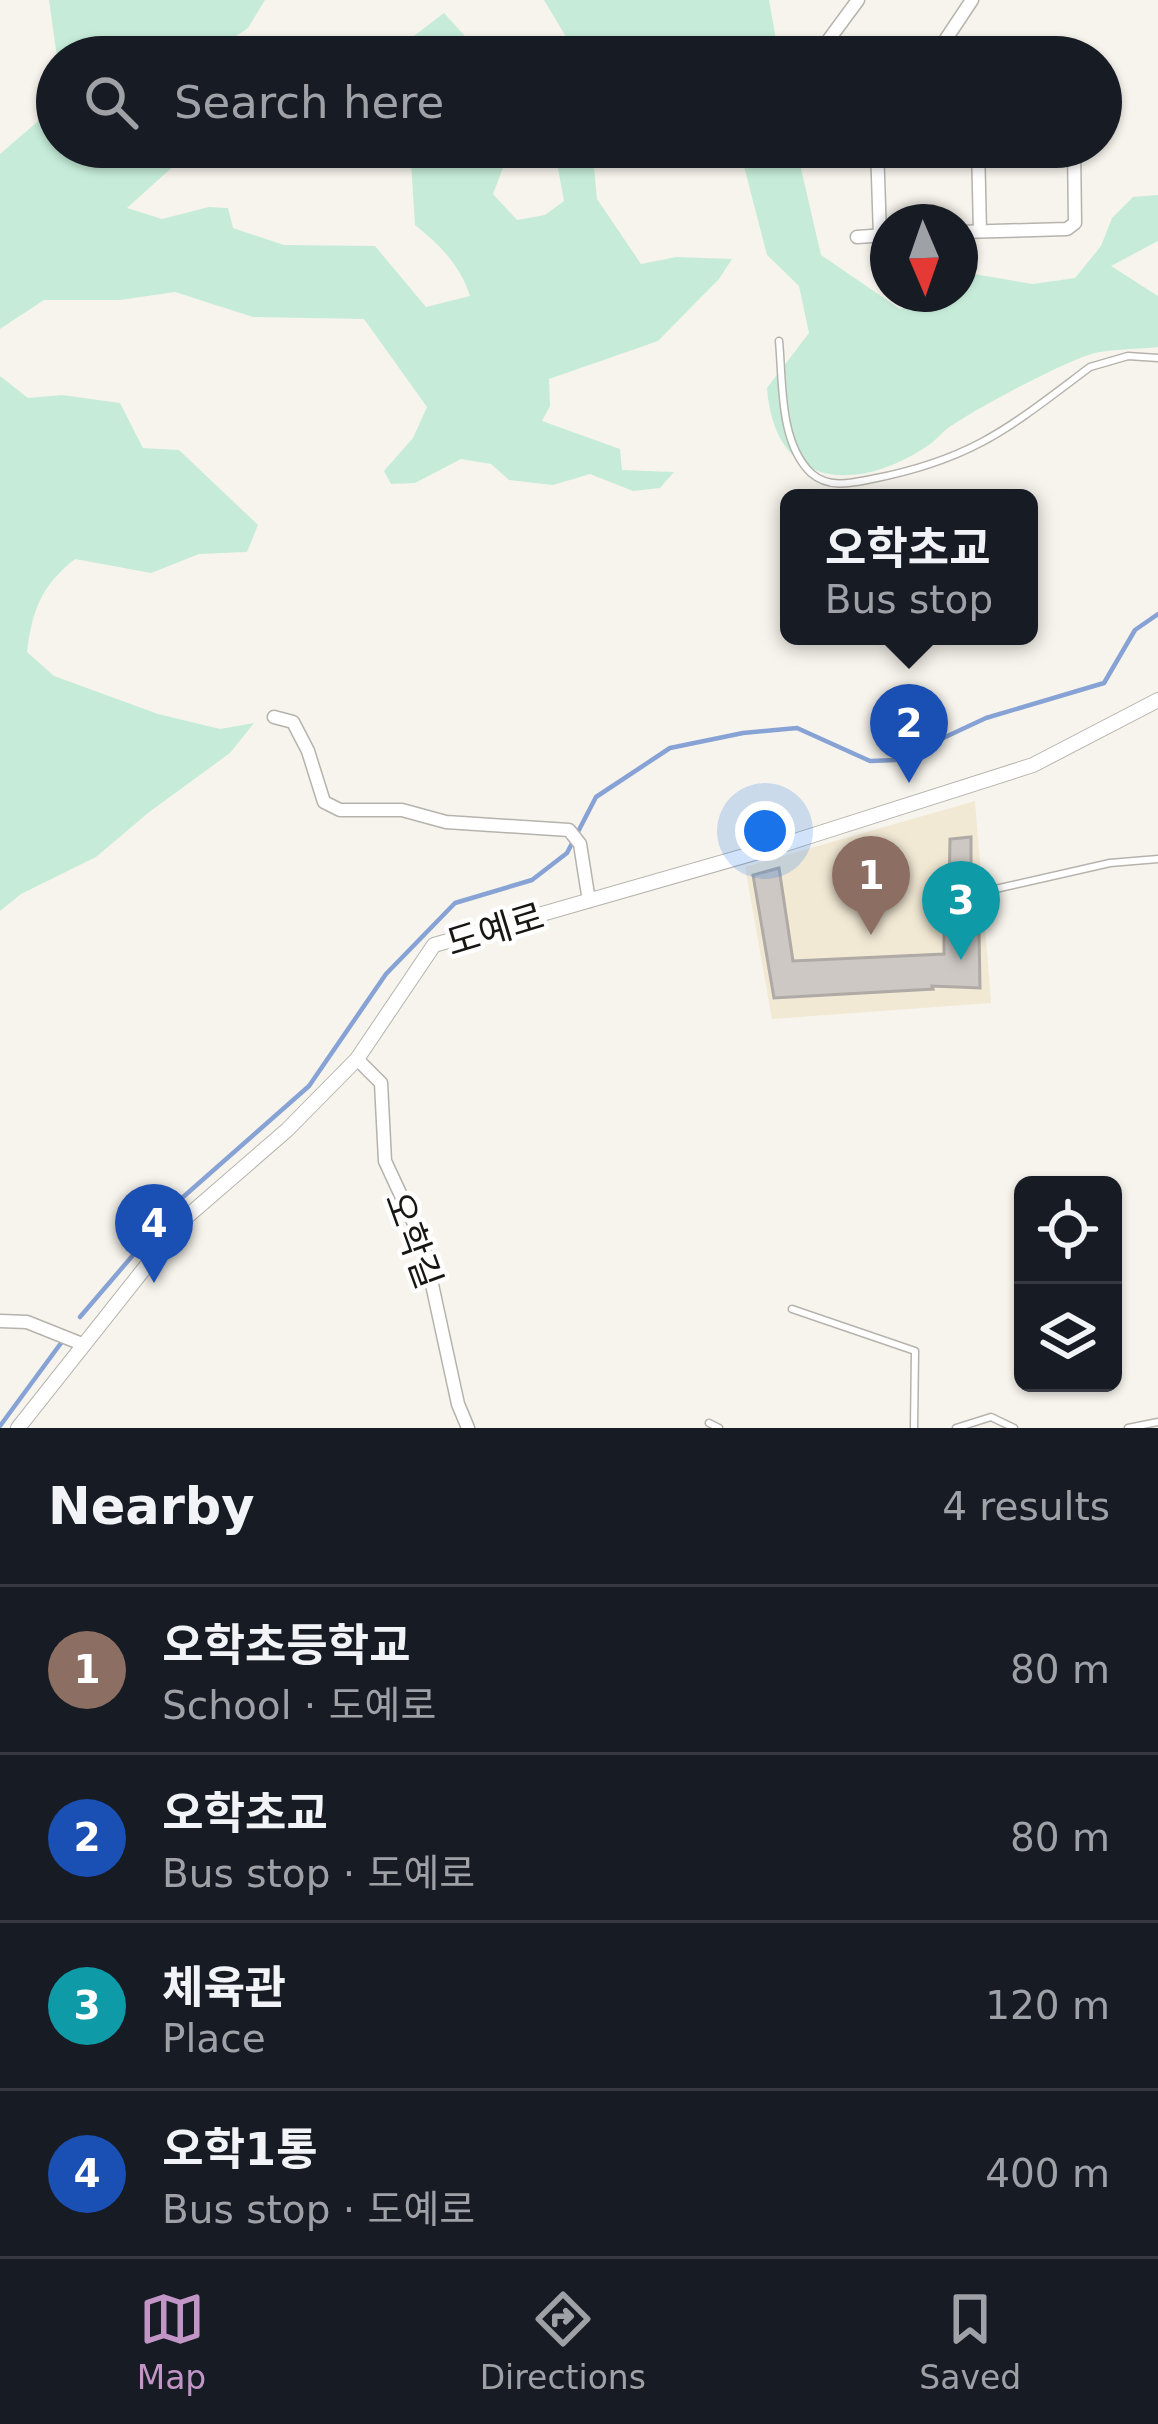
<!DOCTYPE html>
<html lang="en">
<head>
<meta charset="utf-8">
<style>
  body { margin:0; font-family:"DejaVu Sans","Noto Sans KR",sans-serif; background:#242831; color:#f1f3f6 }
  .controls { position:absolute; right:36px; bottom:36px; display:grid; overflow:hidden; border-radius:18px; box-shadow:0 3px 9px #0004 }
  .controls button { width:108px; height:108px; display:grid; place-items:center; padding:0; border:0; border-bottom:3px solid #363941; background:#171b24; color:#f1f3f6; font:60px sans-serif }
  .compass { position:absolute; left:870px; top:204px; width:108px; height:108px; border-radius:50%; background:#171b24; box-shadow:0 3px 9px #0004; rotate:178deg }
  .you { position:absolute; left:765px; top:831px; width:42px; height:42px; margin:-30px; border:9px solid #fff; border-radius:50%; background:#1a73e8; box-shadow:0 0 0 18px #1a73e833 }
  .badge { display:grid; place-items:center; width:78px; height:78px; border-radius:50%; background:#c196c6; color:#fff; font-size:39px; font-weight:700 }
  .pin { position:absolute; translate:-50% -99px; filter:drop-shadow(0 3px 6px #0008) }
  .pin::after { content:''; position:absolute; top:63px; width:42px; height:36px; background:inherit; clip-path:polygon(0 0,100% 0,50% 100%) }
  .popup { position:absolute; left:780px; top:489px; width:258px; height:156px; box-sizing:border-box; display:grid; place-content:center; border-radius:18px; background:#171b24; filter:drop-shadow(0 3px 9px #0005); font-size:39px; white-space:nowrap; color:#9ea1a6 }
  .popup b { font-size:45px; color:#f1f3f6 }
  .popup::after { content:''; position:absolute; left:50%; top:100%; margin-left:-24px; border:24px solid transparent; border-top-color:#171b24 }
  .list { margin:0; padding:0; list-style:none }
  h2 { display:flex; justify-content:space-between; align-items:center; height:156px; margin:0; padding:0 48px; font-size:51px }
  h2 small { font-size:39px; font-weight:400; color:#9ea1a6 }
  .list li { display:grid; grid-template-columns:78px 1fr auto; gap:36px; align-items:center; box-sizing:border-box; height:168px; padding:0 48px; border-top:3px solid #363941 }
  .list b { display:block; font-size:45px; white-space:nowrap }
  .list p { margin:0; font-size:39px; white-space:nowrap; color:#9ea1a6 }
  .list em { font-size:39px; font-style:normal; color:#9ea1a6 }
  .icon { flex:none; width:66px; height:66px; fill:none; stroke:currentColor; stroke-width:2; stroke-linecap:round; stroke-linejoin:round }
  .map { position:relative; flex:none; width:1158px; height:1428px; overflow:hidden }
  .search { position:absolute; background:#171b24; box-shadow:0 3px 9px #0004; left:36px; right:36px; top:36px; height:132px; display:flex; align-items:center; gap:30px; box-sizing:border-box; padding:0 42px; border-radius:66px; color:#9ea1a6; font-size:45px }
  .sheet { height:828px; background:#171b24 }
  nav { display:flex; justify-content:space-around; align-items:center; box-sizing:border-box; height:168px; border-top:3px solid #363941; background:#171b24; font-size:33px; color:#9ea1a6 }
  nav a { display:grid; justify-items:center; gap:6px }
  nav .on { color:#c196c6 }
  .map>svg:first-child { display:block }
  .education { fill:#f2e9d4 }
  .green { fill:#c6ecd9 }
  .lines { fill:none; stroke-linecap:round; stroke-linejoin:round }
  .stream { stroke:#87a2d4; stroke-width:4.5 }
  .building { fill:#cdc8c3; stroke:#afaaa5; stroke-width:3 }
  .service-casing { stroke:#b6b3ad; stroke-width:9 }
  .minor-casing { stroke:#b6b3ad; stroke-width:15 }
  .tertiary-casing { stroke:#b6b3ad; stroke-width:16 }
  .service { stroke:#fff; stroke-width:6 }
  .minor { stroke:#fff; stroke-width:12 }
  .tertiary { stroke:#fff; stroke-width:14 }
  .labels { text-anchor:middle; stroke-width:9; stroke-linejoin:round; paint-order:stroke }
  .street-label { font-size:36px; fill:#171613; stroke:#fff }
</style>
</head>
<body>
<div class="map">
<svg width="1158" height="1428" viewBox="0 0 1158 1428">
  <rect width="100%" height="100%" fill="#f7f4ed"/>
  <polygon class="education" points="975,801 991,1003 772,1019 745,867"/>
  <g class="green">
    <polygon points="49,0 265,0 248,28 205,57 57,57"/>
    <polygon points="544,0 769,0 779,57 578,57"/>
    <polygon points="444,13 483,56 484,57 406,57 410,39"/>
    <path d="M57,98V147H176L177,163L127,208L162,219L209,207L228,208L233,228L284,245L375,246L426,307L470,296C460,265 440,245 415,225L410,147H511L493,194L517,220L545,215L564,201L554,147H592L597,199L641,264L676,257L732,259L719,279L658,341L549,379L550,406L542,421L620,449L622,470L674,472L660,488L633,491L590,474L553,485L509,480L491,464L461,459L415,483L391,484L384,471L413,438L427,407L364,319L253,317L175,292L120,300H44L0,329V154L51,110Z"/>
    <path d="M739,147H796L821,255L900,309L960,294L962,272L1033,284L1075,278L1101,246L1112,218L1133,197L1158,195V241L1111,266L1158,296V347C1135,350 1106,348 1085,356C1049,370 987,403 954,424C943,430 936,441 926,447C853,495 774,486 767,388L809,333L799,286L767,255Z"/>
    <path d="M0,376L28,398L62,395L120,403L143,448L179,450L258,525L247,552L199,554L151,573L75,559C42,585 32,610 27,652L54,676L158,714L220,729L254,723L230,753L148,813L96,857L21,894L0,911Z"/>
  </g>
  <g class="lines">
    <g class="stream">
      <polyline points="80,1317 182,1198 309,1086 386,974 455,903 532,880 567,853 596,797 670,748 743,733 797,728 870,761 896,760 986,718 1104,683 1135,630 1158,614"/>
      <polyline points="0,1426 64,1339"/>
    </g>
  </g>
  <g class="building">
    <polygon points="971,837 971,891 949,892 950,839"/>
    <polygon points="779,868 793,961 944,954 944,933 979,933 980,988 932,986 933,989 774,998 753,875"/>
  </g>
  <g class="lines">
    <defs>
      <g id="service">
        <path d="M779,341C783,382 779,442 811,473C829,489 852,483 872,479C974,459 1010,427 1090,367L1128,356L1158,358"/>
        <polyline points="991,890 1110,863 1158,859"/>
        <polyline points="792,1309 915,1351 914,1428"/>
        <polyline points="709,1423 719,1428"/>
        <polyline points="956,1428 991,1417 1014,1428"/>
        <polyline points="1128,1428 1158,1422"/>
      </g>
      <g id="minor">
        <polyline points="816,57 858,0"/>
        <polyline points="934,57 972,0"/>
        <polyline points="877,147 880,236"/>
        <polyline points="978,147 980,231"/>
        <polyline points="960,232 1067,229 1075,223 1074,147"/>
        <polyline points="857,237 886,235"/>
        <polyline points="274,717 293,722 308,751 324,802 340,810 402,810 446,822 569,830 580,844 589,901"/>
        <polyline points="357,1059 381,1083 385,1161 423,1243 458,1404 468,1428"/>
        <polyline points="0,1321 27,1322 82,1344"/>
      </g>
      <polyline id="tertiary" points="18,1428 182,1221 287,1130 357,1059 434,945 779,846 1033,765 1158,700"/>
    </defs>
    <use href="#service" class="service-casing"/>
    <use href="#minor" class="minor-casing"/>
    <use href="#tertiary" class="tertiary-casing"/>
    <use href="#service" class="service"/>
    <use href="#minor" class="minor"/>
    <use href="#tertiary" class="tertiary"/>
  </g>
  <g class="labels">
    <g class="street-label">
      <text transform="translate(495 929) rotate(-17)" y="13">도예로</text>
      <text transform="translate(414 1240) rotate(70)" y="13">오학길</text>
    </g>
  </g>
</svg>
<div class="controls">
<button><svg class="icon" aria-label="locate" viewBox="0 0 24 24"><circle cx="12" cy="12" r="6"/><path d="M12 2v4M12 18v4M2 12h4M18 12h4"/></svg></button>
<button><svg class="icon" aria-label="layers" viewBox="0 0 24 24"><path d="M12 4l9 5-9 5-9-5zM3 14l9 5 9-5"/></svg></button>
</div>
<svg class="compass" viewBox="-18 -18 36 36"><path d="M0-13l5 13h-10z" fill="#e53935"/><path d="M0 13l5-13h-10z" fill="#9ea1a6"/></svg>
<div class="you"></div>
<div class="pin badge" style="left:871px;top:935px;background:#8d6e63">1</div>
<div class="pin badge" style="left:909px;top:783px;background:#1a4fb4">2</div>
<div class="popup"><b>오학초교</b>Bus stop</div>
<div class="pin badge" style="left:961px;top:960px;background:#0f9aa8">3</div>
<div class="pin badge" style="left:154px;top:1283px;background:#1a4fb4">4</div>
<div class="search"><svg class="icon" aria-label="search" viewBox="0 0 24 24"><circle cx="10" cy="10" r="6"/><path d="M15 15l6 6"/></svg>Search here</div>
</div>
<section class="sheet">
<h2>Nearby<small>4 results</small></h2>
<ul class="list">
<li><span class="badge" style="background:#8d6e63">1</span><div><b>오학초등학교</b><p>School · 도예로</p></div><em>80 m</em></li>
<li><span class="badge" style="background:#1a4fb4">2</span><div><b>오학초교</b><p>Bus stop · 도예로</p></div><em>80 m</em></li>
<li><span class="badge" style="background:#0f9aa8">3</span><div><b>체육관</b><p>Place</p></div><em>120 m</em></li>
<li><span class="badge" style="background:#1a4fb4">4</span><div><b>오학1통</b><p>Bus stop · 도예로</p></div><em>400 m</em></li>
</ul>
</section>
<nav>
<a class="on"><svg class="icon" aria-label="map" viewBox="0 0 24 24"><path d="M3 6l6-2 6 2 6-2v14l-6 2-6-2-6 2zM9 4v14M15 6v14"/></svg>Map</a>
<a><svg class="icon" aria-label="directions" viewBox="0 0 24 24"><path d="M12 3l9 9-9 9-9-9zM9 14v-3h6M13 9l2 2-2 2"/></svg>Directions</a>
<a><svg class="icon" aria-label="saved" viewBox="0 0 24 24"><path d="M7 4h10v16l-5-4-5 4z"/></svg>Saved</a>
</nav>
</body>
</html>
